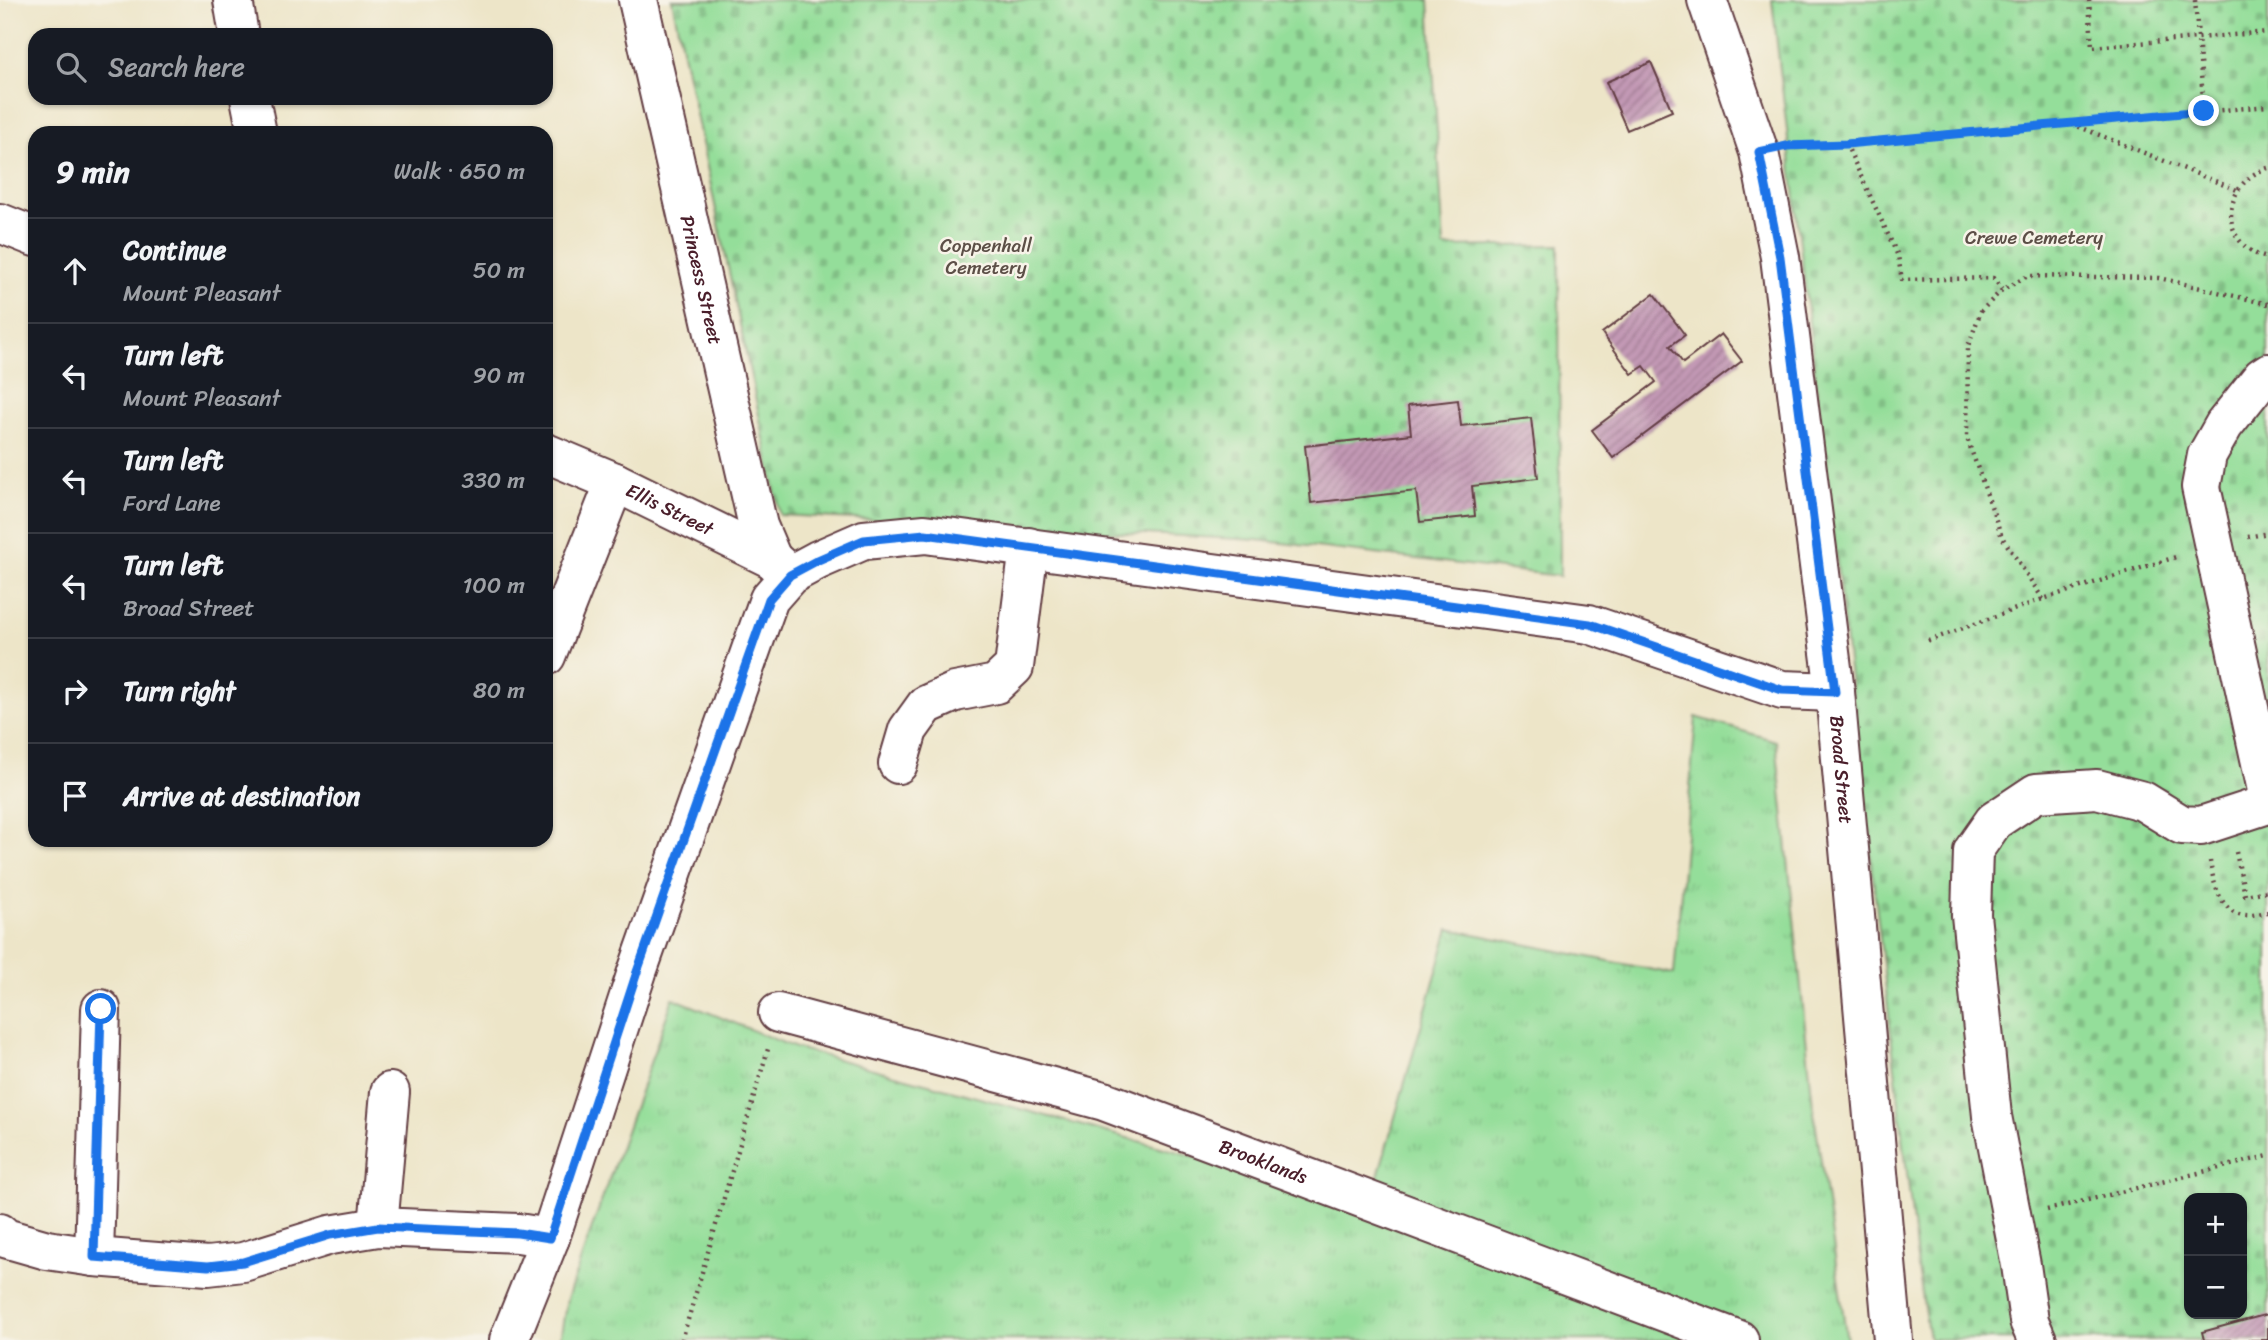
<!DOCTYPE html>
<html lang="en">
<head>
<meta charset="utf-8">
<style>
  body { margin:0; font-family:Sriracha,sans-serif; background:#20242c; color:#f1f3f6 }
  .controls { position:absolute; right:21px; bottom:21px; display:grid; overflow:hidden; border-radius:14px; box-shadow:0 2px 5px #0004 }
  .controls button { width:63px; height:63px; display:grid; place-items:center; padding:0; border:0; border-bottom:2px solid #363941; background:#171b24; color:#f1f3f6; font:35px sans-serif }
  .stop { position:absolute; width:21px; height:21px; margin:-16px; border:5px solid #1a73e8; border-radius:50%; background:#fff }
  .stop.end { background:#1a73e8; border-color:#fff; box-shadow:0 2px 7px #0008 }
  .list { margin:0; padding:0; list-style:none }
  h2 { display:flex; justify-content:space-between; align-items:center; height:91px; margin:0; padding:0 28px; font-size:30px }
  h2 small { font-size:23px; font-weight:400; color:#9ea1a6 }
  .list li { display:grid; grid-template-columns:46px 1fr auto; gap:21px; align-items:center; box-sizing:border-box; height:105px; padding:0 28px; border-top:2px solid #363941 }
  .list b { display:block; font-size:26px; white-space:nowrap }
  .list p { margin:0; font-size:23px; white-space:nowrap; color:#9ea1a6 }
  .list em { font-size:23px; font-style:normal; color:#9ea1a6 }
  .icon { flex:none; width:38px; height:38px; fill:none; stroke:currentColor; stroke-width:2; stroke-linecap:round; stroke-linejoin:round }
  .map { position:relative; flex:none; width:2268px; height:1340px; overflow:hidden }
  .search { position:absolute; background:#171b24; box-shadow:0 2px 5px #0004; left:28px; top:28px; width:525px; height:77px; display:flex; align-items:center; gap:18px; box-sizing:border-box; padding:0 24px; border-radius:21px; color:#9ea1a6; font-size:26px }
  .panel { position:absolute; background:#171b24; box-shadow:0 2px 5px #0004; left:28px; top:126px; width:525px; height:721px; border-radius:21px }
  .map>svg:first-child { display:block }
  .cemetery { fill:url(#cemetery-stones); stroke:#6f7e62; stroke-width:2; fill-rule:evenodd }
  .park { fill:url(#park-tufts); stroke:#6f7e62; stroke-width:2 }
  .building { fill:url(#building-hatch) }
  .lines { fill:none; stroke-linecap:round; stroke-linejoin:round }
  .minor-casing { stroke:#623d43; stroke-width:42 }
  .path { stroke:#623d43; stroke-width:4.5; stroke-dasharray:2 5; stroke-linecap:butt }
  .minor { stroke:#fff; stroke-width:38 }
  .route { stroke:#1a73e8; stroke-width:9 }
  .labels { text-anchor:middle; stroke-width:5; stroke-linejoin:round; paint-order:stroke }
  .park-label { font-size:19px; fill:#5c4f47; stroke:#f7f3e8 }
  .street-label { font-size:19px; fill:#4a1f2b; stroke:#f7f3e8 }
</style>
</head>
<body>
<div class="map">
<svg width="2268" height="1340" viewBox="0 0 2268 1340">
  <defs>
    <pattern id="cemetery-stones" width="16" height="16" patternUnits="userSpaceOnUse" patternTransform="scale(1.75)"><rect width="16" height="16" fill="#94de9a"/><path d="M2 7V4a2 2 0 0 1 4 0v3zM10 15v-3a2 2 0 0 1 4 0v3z" fill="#81be85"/></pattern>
    <pattern id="park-tufts" width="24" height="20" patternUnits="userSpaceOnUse" patternTransform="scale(1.75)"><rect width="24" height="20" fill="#94de9a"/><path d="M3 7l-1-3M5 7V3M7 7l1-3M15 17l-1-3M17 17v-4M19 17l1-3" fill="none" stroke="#81be85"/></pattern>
    <pattern id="building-hatch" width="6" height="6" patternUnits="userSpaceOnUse" patternTransform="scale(1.75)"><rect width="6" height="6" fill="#c399b5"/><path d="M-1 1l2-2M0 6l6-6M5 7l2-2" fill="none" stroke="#a07c93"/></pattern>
  </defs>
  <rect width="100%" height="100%" fill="#f7f3e8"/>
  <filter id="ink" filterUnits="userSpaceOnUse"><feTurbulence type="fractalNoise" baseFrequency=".0143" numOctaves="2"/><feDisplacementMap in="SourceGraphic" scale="14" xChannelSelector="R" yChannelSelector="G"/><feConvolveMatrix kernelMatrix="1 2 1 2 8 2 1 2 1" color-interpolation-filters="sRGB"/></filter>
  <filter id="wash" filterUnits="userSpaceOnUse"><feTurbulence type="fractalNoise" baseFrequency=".00686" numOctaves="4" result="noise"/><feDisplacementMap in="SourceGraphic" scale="28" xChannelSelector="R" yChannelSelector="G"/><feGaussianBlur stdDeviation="1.57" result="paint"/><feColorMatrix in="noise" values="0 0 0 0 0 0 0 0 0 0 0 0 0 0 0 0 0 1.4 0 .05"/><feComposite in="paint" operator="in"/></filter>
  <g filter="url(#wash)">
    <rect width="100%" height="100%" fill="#ede5c8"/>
    <g class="cemetery">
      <polygon points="672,0 1429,0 1444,247 1559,245 1560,576 1257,540 780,515"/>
      <path d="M1772,0H2268V1340L1929,1339L1918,1268ZM2189,1198H2242V1314H2189Z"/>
    </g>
    <polygon class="park" points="1696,717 1776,741 1813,1106 1847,1340 560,1340 567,1299 673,998 796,1048 1370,1204 1449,929 1674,974"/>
    <g id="blocks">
      <g class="building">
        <polygon points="1651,62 1672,111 1627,130 1606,82"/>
        <polygon points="1654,294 1685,335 1670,346 1683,363 1721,334 1742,361 1613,458 1592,430 1656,382 1644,366 1632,374 1602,333"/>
        <polygon points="1458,400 1461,426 1531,418 1538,478 1472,486 1475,516 1420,522 1416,491 1311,503 1305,446 1411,434 1408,406"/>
        <polygon points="2268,1314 2268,1340 2204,1340 2202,1332"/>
      </g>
    </g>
  </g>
  <g filter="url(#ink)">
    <use href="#blocks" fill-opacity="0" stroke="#623d43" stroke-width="2"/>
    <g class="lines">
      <defs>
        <g id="minor">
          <polyline points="233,0 239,35"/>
          <path id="s1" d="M638,0L758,526L772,559"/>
          <path id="s2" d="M1707,0L1759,152L1780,257L1835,692L1893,1340"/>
          <polyline points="250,98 257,133"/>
          <polyline points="0,223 35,237"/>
          <polyline points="2268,373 2262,377 2224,425 2207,455 2201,487 2268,795"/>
          <path id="s3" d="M546,453L615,482L772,559L781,567"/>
          <polyline points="546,656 615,482"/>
          <polyline points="898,764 908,730 926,705 955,692 996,684 1014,667 1029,547"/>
          <path id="s4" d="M778,1013L1104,1101L1739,1340"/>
          <polyline points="378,1227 390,1092"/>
          <polyline points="0,1233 5,1238 47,1250 94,1257 208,1266 243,1262 330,1235 378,1227 518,1233 550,1238"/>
          <polyline points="94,1257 101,1009"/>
          <polyline points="509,1340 550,1238 637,972 769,599 790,575 818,560 864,540 925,534 1589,624 1782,690 1835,692"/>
          <polyline points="2037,1340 2029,1321 2021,1265 1992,1116 1971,915 1973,851 1994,821 2036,793 2097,789 2143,801 2182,825 2201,826 2268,804"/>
        </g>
      </defs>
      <use href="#minor" class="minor-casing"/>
      <g class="path">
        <polyline points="2089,0 2092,47 2268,32"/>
        <polyline points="2195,0 2204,111"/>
        <polyline points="2072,124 2237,190"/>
        <polyline points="1846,144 1898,256 1902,280 1993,278 2002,289"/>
        <polyline points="1795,145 1846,144 2268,106"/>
        <path d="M2268,168C2229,179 2216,230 2253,252C2257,255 2263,257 2268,258"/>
        <polyline points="2248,537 2268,533"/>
        <polyline points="2043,599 2002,537 1967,438 1968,346 1981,311 2002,290 2028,276 2159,278 2268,304"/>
        <polyline points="1928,641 2043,599 2179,556"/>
        <polyline points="2236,852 2245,895 2268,891"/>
        <path d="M2210,861C2213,881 2220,914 2245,915C2252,916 2261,913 2268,912"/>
        <polyline points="2047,1210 2268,1156"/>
        <polyline points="682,1340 768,1049"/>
      </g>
      <use href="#minor" class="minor"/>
    </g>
  </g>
  <g class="lines" filter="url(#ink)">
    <polyline class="route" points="101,1009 94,1257 208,1266 243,1262 330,1235 378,1227 518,1233 550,1238 637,972 769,599 790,575 818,560 864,540 925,534 1590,624 1782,690 1835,692 1780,257 1759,152 1787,146 1846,144 2204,111"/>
  </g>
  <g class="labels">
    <g class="park-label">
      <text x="2034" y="244">Crewe Cemetery</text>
      <text x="986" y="252">Coppenhall<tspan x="986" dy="22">Cemetery</tspan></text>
    </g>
    <g class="street-label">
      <text dy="7" stroke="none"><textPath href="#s1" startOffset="287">Princess Street</textPath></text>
      <text dy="7" stroke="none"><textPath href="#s3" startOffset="136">Ellis Street</textPath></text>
      <text dy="7" stroke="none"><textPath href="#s2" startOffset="784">Broad Street</textPath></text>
      <text dy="7" stroke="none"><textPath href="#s4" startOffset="508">Brooklands</textPath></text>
    </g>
  </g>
</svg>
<div class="controls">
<button>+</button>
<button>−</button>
</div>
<div class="stop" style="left:101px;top:1009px"></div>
<div class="stop end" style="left:2204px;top:111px"></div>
<div class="search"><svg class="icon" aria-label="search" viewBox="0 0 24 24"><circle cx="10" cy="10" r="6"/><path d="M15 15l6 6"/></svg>Search here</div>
<section class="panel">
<h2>9 min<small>Walk · 650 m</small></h2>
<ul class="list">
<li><svg class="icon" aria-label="ahead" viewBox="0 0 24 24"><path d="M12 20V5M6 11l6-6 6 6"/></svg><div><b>Continue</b><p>Mount Pleasant</p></div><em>50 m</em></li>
<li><svg class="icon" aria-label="left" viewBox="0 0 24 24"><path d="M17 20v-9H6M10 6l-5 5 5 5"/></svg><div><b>Turn left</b><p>Mount Pleasant</p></div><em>90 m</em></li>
<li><svg class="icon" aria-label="left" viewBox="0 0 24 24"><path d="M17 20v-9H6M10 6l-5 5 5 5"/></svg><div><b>Turn left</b><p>Ford Lane</p></div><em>330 m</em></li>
<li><svg class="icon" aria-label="left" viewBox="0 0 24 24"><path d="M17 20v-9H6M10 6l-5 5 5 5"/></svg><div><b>Turn left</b><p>Broad Street</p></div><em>100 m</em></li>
<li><svg class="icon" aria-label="right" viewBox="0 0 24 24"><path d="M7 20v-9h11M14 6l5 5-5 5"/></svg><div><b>Turn right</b></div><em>80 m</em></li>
<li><svg class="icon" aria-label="arrive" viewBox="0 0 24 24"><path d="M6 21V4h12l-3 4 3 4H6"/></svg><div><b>Arrive at destination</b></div></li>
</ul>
</section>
</div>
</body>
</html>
